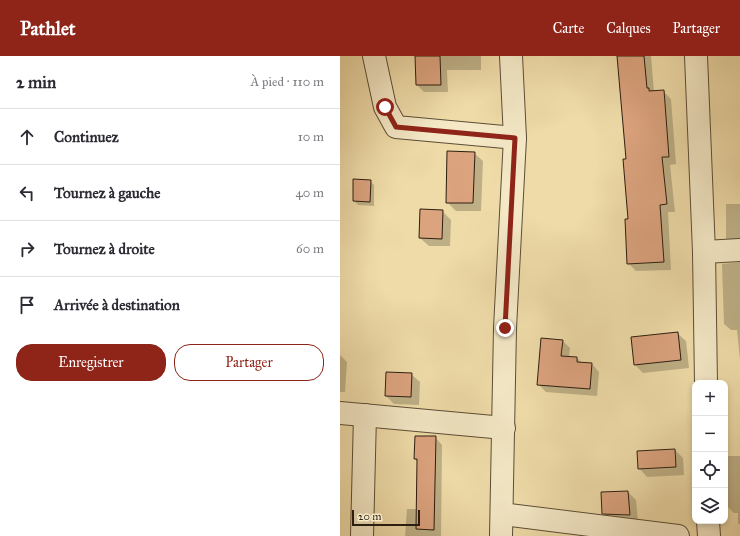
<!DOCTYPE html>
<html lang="fr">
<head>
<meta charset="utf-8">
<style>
  body { margin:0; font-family:"IM FELL Great Primer",serif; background:#f7f7f7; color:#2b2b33 }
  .controls { position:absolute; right:12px; bottom:12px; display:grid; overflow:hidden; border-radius:8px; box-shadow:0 2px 6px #0003 }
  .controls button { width:36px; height:36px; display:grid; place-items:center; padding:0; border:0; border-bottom:1px solid #e1e1e2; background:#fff; color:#2b2b33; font:20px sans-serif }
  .scale { position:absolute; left:12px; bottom:10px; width:68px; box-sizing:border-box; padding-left:4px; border:2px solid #2c1e10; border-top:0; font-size:11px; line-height:14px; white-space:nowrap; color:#2c1e10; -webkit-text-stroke:3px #f4e8c6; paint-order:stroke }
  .stop { position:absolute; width:12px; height:12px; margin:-9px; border:3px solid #8f2418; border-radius:50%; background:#fff }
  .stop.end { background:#8f2418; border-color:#fff; box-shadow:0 1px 4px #0008 }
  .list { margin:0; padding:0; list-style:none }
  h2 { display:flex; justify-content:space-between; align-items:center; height:52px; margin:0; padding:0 16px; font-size:17px }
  h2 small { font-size:13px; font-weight:400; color:#7c7c81 }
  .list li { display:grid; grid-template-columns:26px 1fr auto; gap:12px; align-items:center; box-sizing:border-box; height:56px; padding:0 16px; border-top:1px solid #e1e1e2 }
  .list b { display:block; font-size:15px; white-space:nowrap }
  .list em { font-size:13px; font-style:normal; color:#7c7c81 }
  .actions { display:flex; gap:8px; padding:12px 16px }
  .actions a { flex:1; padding:9px 0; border:1px solid #8f2418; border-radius:16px; text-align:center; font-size:14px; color:#8f2418 }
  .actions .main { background:#8f2418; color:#fff }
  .icon { flex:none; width:22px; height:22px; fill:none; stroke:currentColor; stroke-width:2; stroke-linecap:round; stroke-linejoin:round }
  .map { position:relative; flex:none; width:400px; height:480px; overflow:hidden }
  header { display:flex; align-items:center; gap:24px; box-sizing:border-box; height:56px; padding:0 20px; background:#8f2418; color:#fff }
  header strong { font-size:19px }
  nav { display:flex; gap:22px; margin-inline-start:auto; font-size:14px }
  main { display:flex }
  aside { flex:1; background:#fff }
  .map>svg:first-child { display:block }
  .shadow { fill:#0003 }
  .building { fill:#dba37e; stroke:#2c1e10 }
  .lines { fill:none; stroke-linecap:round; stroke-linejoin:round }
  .minor-casing { stroke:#5c4d36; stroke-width:24 }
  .minor { stroke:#f4e8c6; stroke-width:22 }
  .route { stroke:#8f2418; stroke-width:5 }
</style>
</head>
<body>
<header>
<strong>Pathlet</strong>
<nav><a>Carte</a><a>Calques</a><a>Partager</a></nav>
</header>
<main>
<aside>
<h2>2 min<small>À pied · 110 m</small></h2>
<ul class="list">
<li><svg class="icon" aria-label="ahead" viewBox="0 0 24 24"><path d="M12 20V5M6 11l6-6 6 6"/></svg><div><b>Continuez</b></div><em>10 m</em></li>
<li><svg class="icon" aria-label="left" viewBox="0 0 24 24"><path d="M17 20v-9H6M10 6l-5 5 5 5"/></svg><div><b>Tournez à gauche</b></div><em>40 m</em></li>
<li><svg class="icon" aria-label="right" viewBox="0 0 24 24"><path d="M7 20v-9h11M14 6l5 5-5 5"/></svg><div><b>Tournez à droite</b></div><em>60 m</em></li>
<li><svg class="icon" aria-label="arrive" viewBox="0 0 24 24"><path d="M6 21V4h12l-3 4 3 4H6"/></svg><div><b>Arrivée à destination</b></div></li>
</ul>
<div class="actions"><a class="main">Enregistrer</a><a>Partager</a></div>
</aside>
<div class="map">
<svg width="400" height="480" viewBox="0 0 400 480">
  <rect width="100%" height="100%" fill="#eedba8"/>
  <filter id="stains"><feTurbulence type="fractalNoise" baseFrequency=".005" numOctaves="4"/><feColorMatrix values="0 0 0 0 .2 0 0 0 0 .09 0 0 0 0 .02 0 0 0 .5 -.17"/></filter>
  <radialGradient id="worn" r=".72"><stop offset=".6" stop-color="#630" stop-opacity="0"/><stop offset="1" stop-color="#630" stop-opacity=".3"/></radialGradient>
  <g class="shadow">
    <polygon points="75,0 141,0 141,14 107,14 108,36 84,36 77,29"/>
    <polygon points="278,0 311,0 314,36 323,35 331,43 336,108 330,109 335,156 328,156 331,214 296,215 288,207 288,104"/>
    <polygon points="134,97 143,105 141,155 116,155 107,146"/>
    <polygon points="30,125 34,129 34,150 18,149 14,145"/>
    <polygon points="386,148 400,148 400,188 392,188 386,182"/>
    <polygon points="102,155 111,164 110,190 89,190 80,182"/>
    <polygon points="400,206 400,304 397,274 391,274 384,268 382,208"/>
    <polygon points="337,277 346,285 349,312 303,317 295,309"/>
    <polygon points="223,285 230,292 229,301 237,302 242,307 252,308 259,316 257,340 206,336 198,328"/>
    <polygon points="0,299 7,306 5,336 0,336"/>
    <polygon points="71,318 80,326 79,349 54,348 46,340"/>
    <polygon points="95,381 102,389 101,480 65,480 67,453 77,453 78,406 75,403"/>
    <polygon points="335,394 343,402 344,419 307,421 299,412"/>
    <polygon points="387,400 400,400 400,469 398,467 398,457 394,457 387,450"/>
    <polygon points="288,436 296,444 298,467 272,466 263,458 262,437"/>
  </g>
  <g class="building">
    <polygon points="75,0 100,0 101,29 76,29"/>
    <polygon points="277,0 304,0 307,32 309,32 309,35 324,34 329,101 322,101 327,148 320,149 324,206 287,208 285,163 288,163 283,103 286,103"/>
    <polygon points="107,95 135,96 133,147 106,147"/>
    <polygon points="13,123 31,124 30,146 13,145"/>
    <polygon points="80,153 103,154 102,183 79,182"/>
    <polygon points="338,276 341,304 294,309 291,281"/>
    <polygon points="201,282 223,284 221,300 237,301 237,306 252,307 250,333 197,329"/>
    <polygon points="46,316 72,317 71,341 45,340"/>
    <polygon points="75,380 96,380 94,474 76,473 77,403 74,403"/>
    <polygon points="335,393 336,411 298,413 297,395"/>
    <polygon points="288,435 290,459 262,458 261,436"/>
  </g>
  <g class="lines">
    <defs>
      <g id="minor">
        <polyline points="34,0 45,51 56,71 175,82"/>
        <polyline points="356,0 364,196 366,327"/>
        <polyline points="364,196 400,194"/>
        <polyline points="0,357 164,372"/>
        <polyline points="162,458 338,480"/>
        <polyline points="368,465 369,480"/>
        <polyline points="22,480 25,359"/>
        <polyline points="161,480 165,272 175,82 171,0"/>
      </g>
    </defs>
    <use href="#minor" class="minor-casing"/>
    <use href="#minor" class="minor"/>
  </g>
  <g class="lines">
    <polyline class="route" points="45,51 56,71 175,82 165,272"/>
  </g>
  <rect width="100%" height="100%" filter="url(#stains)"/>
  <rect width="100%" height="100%" fill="url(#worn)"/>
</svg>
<div class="controls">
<button>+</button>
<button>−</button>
<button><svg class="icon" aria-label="locate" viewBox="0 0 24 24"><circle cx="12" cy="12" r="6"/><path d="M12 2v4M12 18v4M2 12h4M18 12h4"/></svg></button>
<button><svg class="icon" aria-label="layers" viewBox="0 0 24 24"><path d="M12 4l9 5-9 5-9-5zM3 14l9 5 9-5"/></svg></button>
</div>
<div class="scale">20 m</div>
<div class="stop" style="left:45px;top:51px"></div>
<div class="stop end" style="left:165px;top:272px"></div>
</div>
</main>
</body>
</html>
